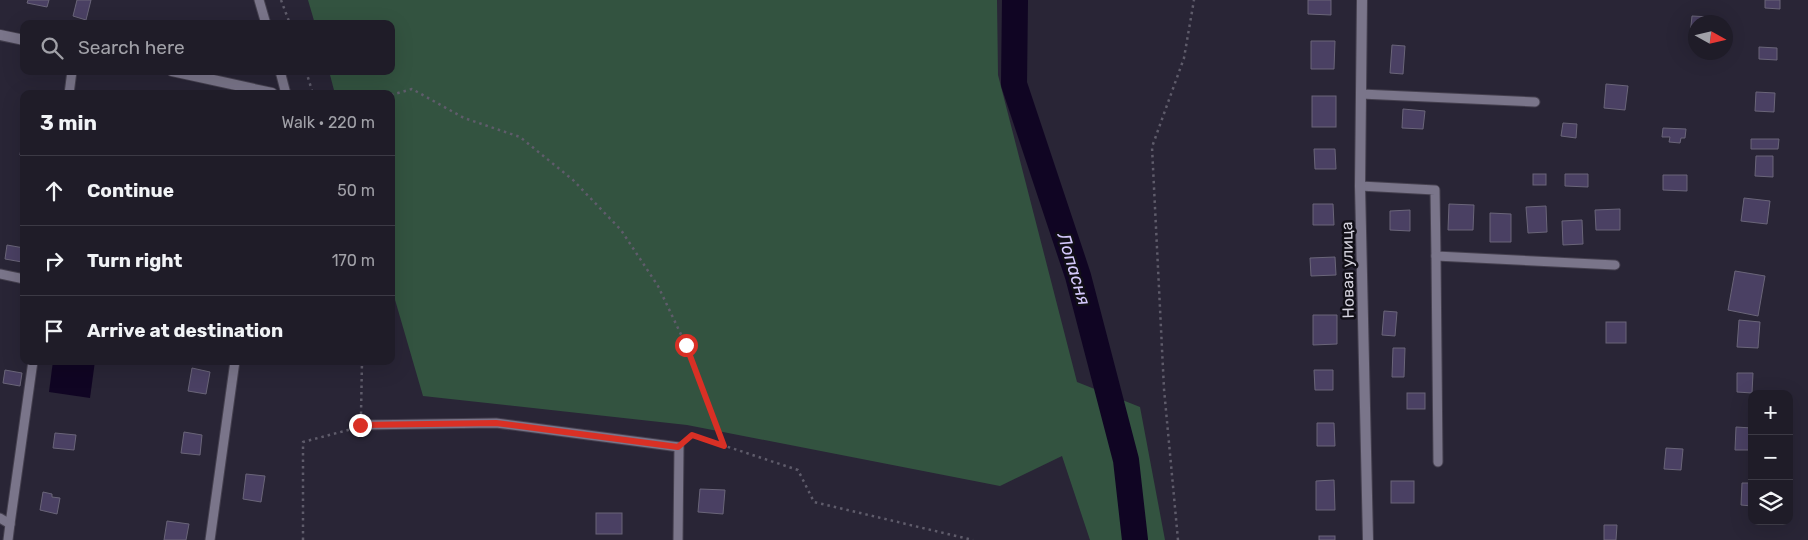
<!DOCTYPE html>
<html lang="en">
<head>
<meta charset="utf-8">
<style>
  body { margin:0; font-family:Rubik,sans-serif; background:#2c2934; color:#f1f3f6 }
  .controls { position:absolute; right:15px; bottom:15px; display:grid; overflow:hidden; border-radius:10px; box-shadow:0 5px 20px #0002 }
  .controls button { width:45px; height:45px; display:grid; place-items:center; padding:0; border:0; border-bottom:1px solid #3c3a45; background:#1f1c28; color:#f1f3f6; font:25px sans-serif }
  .compass { position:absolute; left:1688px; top:15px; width:45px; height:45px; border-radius:50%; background:#1f1c28; box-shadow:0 5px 20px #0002; rotate:98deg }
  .stop { position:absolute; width:15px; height:15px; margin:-11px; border:4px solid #d93025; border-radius:50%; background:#fff }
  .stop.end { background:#d93025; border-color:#fff; box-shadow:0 1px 5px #0008 }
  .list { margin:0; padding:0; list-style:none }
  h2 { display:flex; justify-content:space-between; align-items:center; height:65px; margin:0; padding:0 20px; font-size:21px }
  h2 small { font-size:16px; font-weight:400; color:#a1a1a8 }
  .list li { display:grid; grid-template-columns:32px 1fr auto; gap:15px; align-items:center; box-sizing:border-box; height:70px; padding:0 20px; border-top:1px solid #3c3a45 }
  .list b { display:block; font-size:19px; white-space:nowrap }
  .list em { font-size:16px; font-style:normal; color:#a1a1a8 }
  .icon { flex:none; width:28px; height:28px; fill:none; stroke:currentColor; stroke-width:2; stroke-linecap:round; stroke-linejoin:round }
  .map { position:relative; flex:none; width:1808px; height:540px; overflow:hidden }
  .search { position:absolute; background:#1f1c28; box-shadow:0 5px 20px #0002; left:20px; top:20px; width:375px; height:55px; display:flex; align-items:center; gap:12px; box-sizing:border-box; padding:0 18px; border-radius:10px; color:#a1a1a8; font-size:19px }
  .panel { position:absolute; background:#1f1c28; box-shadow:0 5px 20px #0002; left:20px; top:90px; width:375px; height:275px; border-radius:10px }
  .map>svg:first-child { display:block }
  .green { fill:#335340 }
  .water { fill:#100523 }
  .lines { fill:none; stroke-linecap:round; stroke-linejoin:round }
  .river { stroke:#100523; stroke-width:26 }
  .building { fill:#4a4063; stroke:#6a6579 }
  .service-casing { stroke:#45404f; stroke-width:11 }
  .minor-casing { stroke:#45404f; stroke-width:12 }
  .path { stroke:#5f5c6b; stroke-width:2.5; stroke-dasharray:2.5 4; stroke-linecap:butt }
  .service { stroke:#7a758a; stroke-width:9 }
  .minor { stroke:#7a758a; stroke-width:10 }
  .route { stroke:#d93025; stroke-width:6 }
  .labels { text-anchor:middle; stroke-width:5; stroke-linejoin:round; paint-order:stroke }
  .street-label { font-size:16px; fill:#d5d3de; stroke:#110f17 }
  .water-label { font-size:18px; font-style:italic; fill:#d4c8fb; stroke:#110f17 }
</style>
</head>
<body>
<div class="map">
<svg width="1808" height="540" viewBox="0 0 1808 540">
  <rect width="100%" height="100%" fill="#292536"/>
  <polygon class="green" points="308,0 997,0 998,75 1077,382 1140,407 1165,540 1090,540 1062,456 1000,486 687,425 423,396 391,286 391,94 335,94 329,71 391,71 391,24 315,24"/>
  <polygon class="water" points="53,361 95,361 90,398 49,392"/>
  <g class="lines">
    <polyline class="river" points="1015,0 1014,84 1078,276 1126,460 1135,540"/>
  </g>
  <g class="building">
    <polygon points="28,0 49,0 47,7 27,3"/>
    <polygon points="77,0 91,0 86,20 73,16"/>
    <polygon points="1308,0 1331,0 1331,15 1308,14"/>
    <polygon points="1765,0 1780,0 1780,9 1765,8"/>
    <polygon points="1692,16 1710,17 1710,22 1696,22 1696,36 1690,35"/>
    <polygon points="1311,41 1335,41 1334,69 1311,69"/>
    <polygon points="1392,45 1405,46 1403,74 1390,73"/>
    <polygon points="1759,47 1777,48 1777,60 1759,59"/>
    <polygon points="1606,84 1628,86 1625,110 1604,108"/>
    <polygon points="1756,92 1775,93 1774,112 1755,111"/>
    <rect x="1312" y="96" width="24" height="31"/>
    <polygon points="1403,109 1425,111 1423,129 1402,128"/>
    <polygon points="1563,123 1577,124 1576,138 1561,136"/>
    <polygon points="1663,128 1686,129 1685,138 1681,138 1680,143 1669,142 1670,137 1662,137"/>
    <polygon points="1751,139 1779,139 1778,149 1751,149"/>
    <polygon points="22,142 24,143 24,156 20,155"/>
    <polygon points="1314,149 1335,149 1336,169 1315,169"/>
    <polygon points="1756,156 1773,156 1773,177 1755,176"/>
    <rect x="1533" y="174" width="13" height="11"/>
    <polygon points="1565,174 1588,174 1588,187 1565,186"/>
    <polygon points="1663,175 1687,175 1687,191 1663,190"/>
    <polygon points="1744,198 1770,201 1767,224 1741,221"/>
    <polygon points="1313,204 1333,204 1334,225 1313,225"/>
    <polygon points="1449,204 1474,205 1473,230 1448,230"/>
    <polygon points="1546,206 1547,232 1528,233 1526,207"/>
    <polygon points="1620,209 1620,230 1596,230 1595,210"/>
    <polygon points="1410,210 1410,231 1390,230 1390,211"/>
    <polygon points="1490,213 1511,214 1511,242 1490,242"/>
    <polygon points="1582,220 1583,244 1563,245 1562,221"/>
    <polygon points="7,245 24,248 22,262 5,259"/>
    <polygon points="1335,257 1336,275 1311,276 1310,258"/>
    <polygon points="1735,271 1765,276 1758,316 1728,310"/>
    <polygon points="1384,311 1397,312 1395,336 1382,335"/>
    <polygon points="1313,315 1337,315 1337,344 1313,345"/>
    <polygon points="1739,320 1760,322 1758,348 1737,347"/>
    <rect x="1606" y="322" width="20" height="21"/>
    <polygon points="1393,348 1405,348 1404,377 1392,377"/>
    <polygon points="192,368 210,372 206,394 188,391"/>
    <polygon points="5,370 22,373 20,386 3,383"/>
    <polygon points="1314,370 1333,370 1333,390 1315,390"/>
    <polygon points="1737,373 1753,373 1752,393 1737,392"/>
    <rect x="1407" y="393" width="18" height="16"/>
    <polygon points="1317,423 1334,423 1335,446 1317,446"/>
    <polygon points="1736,427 1752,428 1751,450 1735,450"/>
    <polygon points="184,432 202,435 200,455 181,453"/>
    <polygon points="55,433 76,435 74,450 53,448"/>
    <polygon points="1666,448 1683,449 1681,470 1664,469"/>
    <polygon points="246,474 265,476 261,502 243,499"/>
    <polygon points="1334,480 1335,510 1316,510 1316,481"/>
    <rect x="1391" y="481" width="23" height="22"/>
    <polygon points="1742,483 1752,483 1752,506 1741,505"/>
    <polygon points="700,489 725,490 723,514 698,512"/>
    <polygon points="43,492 52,494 52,497 60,498 57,514 40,510"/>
    <rect x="596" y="513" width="26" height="21"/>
    <polygon points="167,521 189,524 186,540 164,540"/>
    <polygon points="1604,525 1617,525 1616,540 1604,540"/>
    <rect x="1319" y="536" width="16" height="4"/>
  </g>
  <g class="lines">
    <defs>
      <g id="service">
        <polyline points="259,0 266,24"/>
        <polyline points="280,71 286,94"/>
        <polyline points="69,94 72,71"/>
        <polyline points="1361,94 1535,102"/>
        <polyline points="1360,186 1435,190 1436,256 1615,265"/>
        <polyline points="1436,256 1438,462"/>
        <polyline points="0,274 24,279"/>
        <polyline points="361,425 496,423 679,447 678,540"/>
        <polyline points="0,518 10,524 33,361"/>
        <polyline points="8,540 10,524"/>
        <polyline points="210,540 235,361"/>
      </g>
      <g id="minor">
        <polyline points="1362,0 1360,186 1368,540"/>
        <polyline points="0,35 24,40"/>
        <polyline points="172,71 272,93"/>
      </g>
    </defs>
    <use href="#service" class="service-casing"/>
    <use href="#minor" class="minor-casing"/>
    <g class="path">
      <polyline points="281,0 290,24"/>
      <polyline points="306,71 313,94"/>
      <polyline points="391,95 412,89 464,118 520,137 573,180 621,230 658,286 686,345 724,446"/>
      <polyline points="361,414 362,361"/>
      <polyline points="686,440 692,435 798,470 814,502 973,540"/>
      <polyline points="303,540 303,442 352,429"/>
      <polyline points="1178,540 1164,389 1152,147 1184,58 1194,0"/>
    </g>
    <use href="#service" class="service"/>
    <use href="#minor" class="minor"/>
  </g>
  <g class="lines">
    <polyline class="route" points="360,425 496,423 678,447 692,435 724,446 686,345"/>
  </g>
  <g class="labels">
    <g class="street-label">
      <text transform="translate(1347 270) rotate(-91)" y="6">Новая улица</text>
    </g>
    <g class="water-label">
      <text transform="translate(1074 269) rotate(73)" y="6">Лопасня</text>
    </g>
  </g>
</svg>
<div class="controls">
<button>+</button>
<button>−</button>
<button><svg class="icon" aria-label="layers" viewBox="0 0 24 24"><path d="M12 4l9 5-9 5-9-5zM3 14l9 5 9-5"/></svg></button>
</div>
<svg class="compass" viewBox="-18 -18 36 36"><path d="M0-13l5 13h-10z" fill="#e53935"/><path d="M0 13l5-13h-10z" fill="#a1a1a8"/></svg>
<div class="stop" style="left:686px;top:345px"></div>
<div class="stop end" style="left:360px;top:425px"></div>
<div class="search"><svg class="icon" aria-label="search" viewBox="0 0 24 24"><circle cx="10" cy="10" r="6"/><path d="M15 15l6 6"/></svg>Search here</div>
<section class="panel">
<h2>3 min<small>Walk · 220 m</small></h2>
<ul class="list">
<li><svg class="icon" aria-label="ahead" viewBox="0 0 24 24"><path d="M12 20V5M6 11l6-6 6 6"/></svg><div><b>Continue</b></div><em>50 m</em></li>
<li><svg class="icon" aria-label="right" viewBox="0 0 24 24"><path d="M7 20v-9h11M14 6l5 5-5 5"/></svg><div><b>Turn right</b></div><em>170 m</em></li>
<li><svg class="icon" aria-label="arrive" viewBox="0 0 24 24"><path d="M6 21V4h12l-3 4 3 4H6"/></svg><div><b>Arrive at destination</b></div></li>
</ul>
</section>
</div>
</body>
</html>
